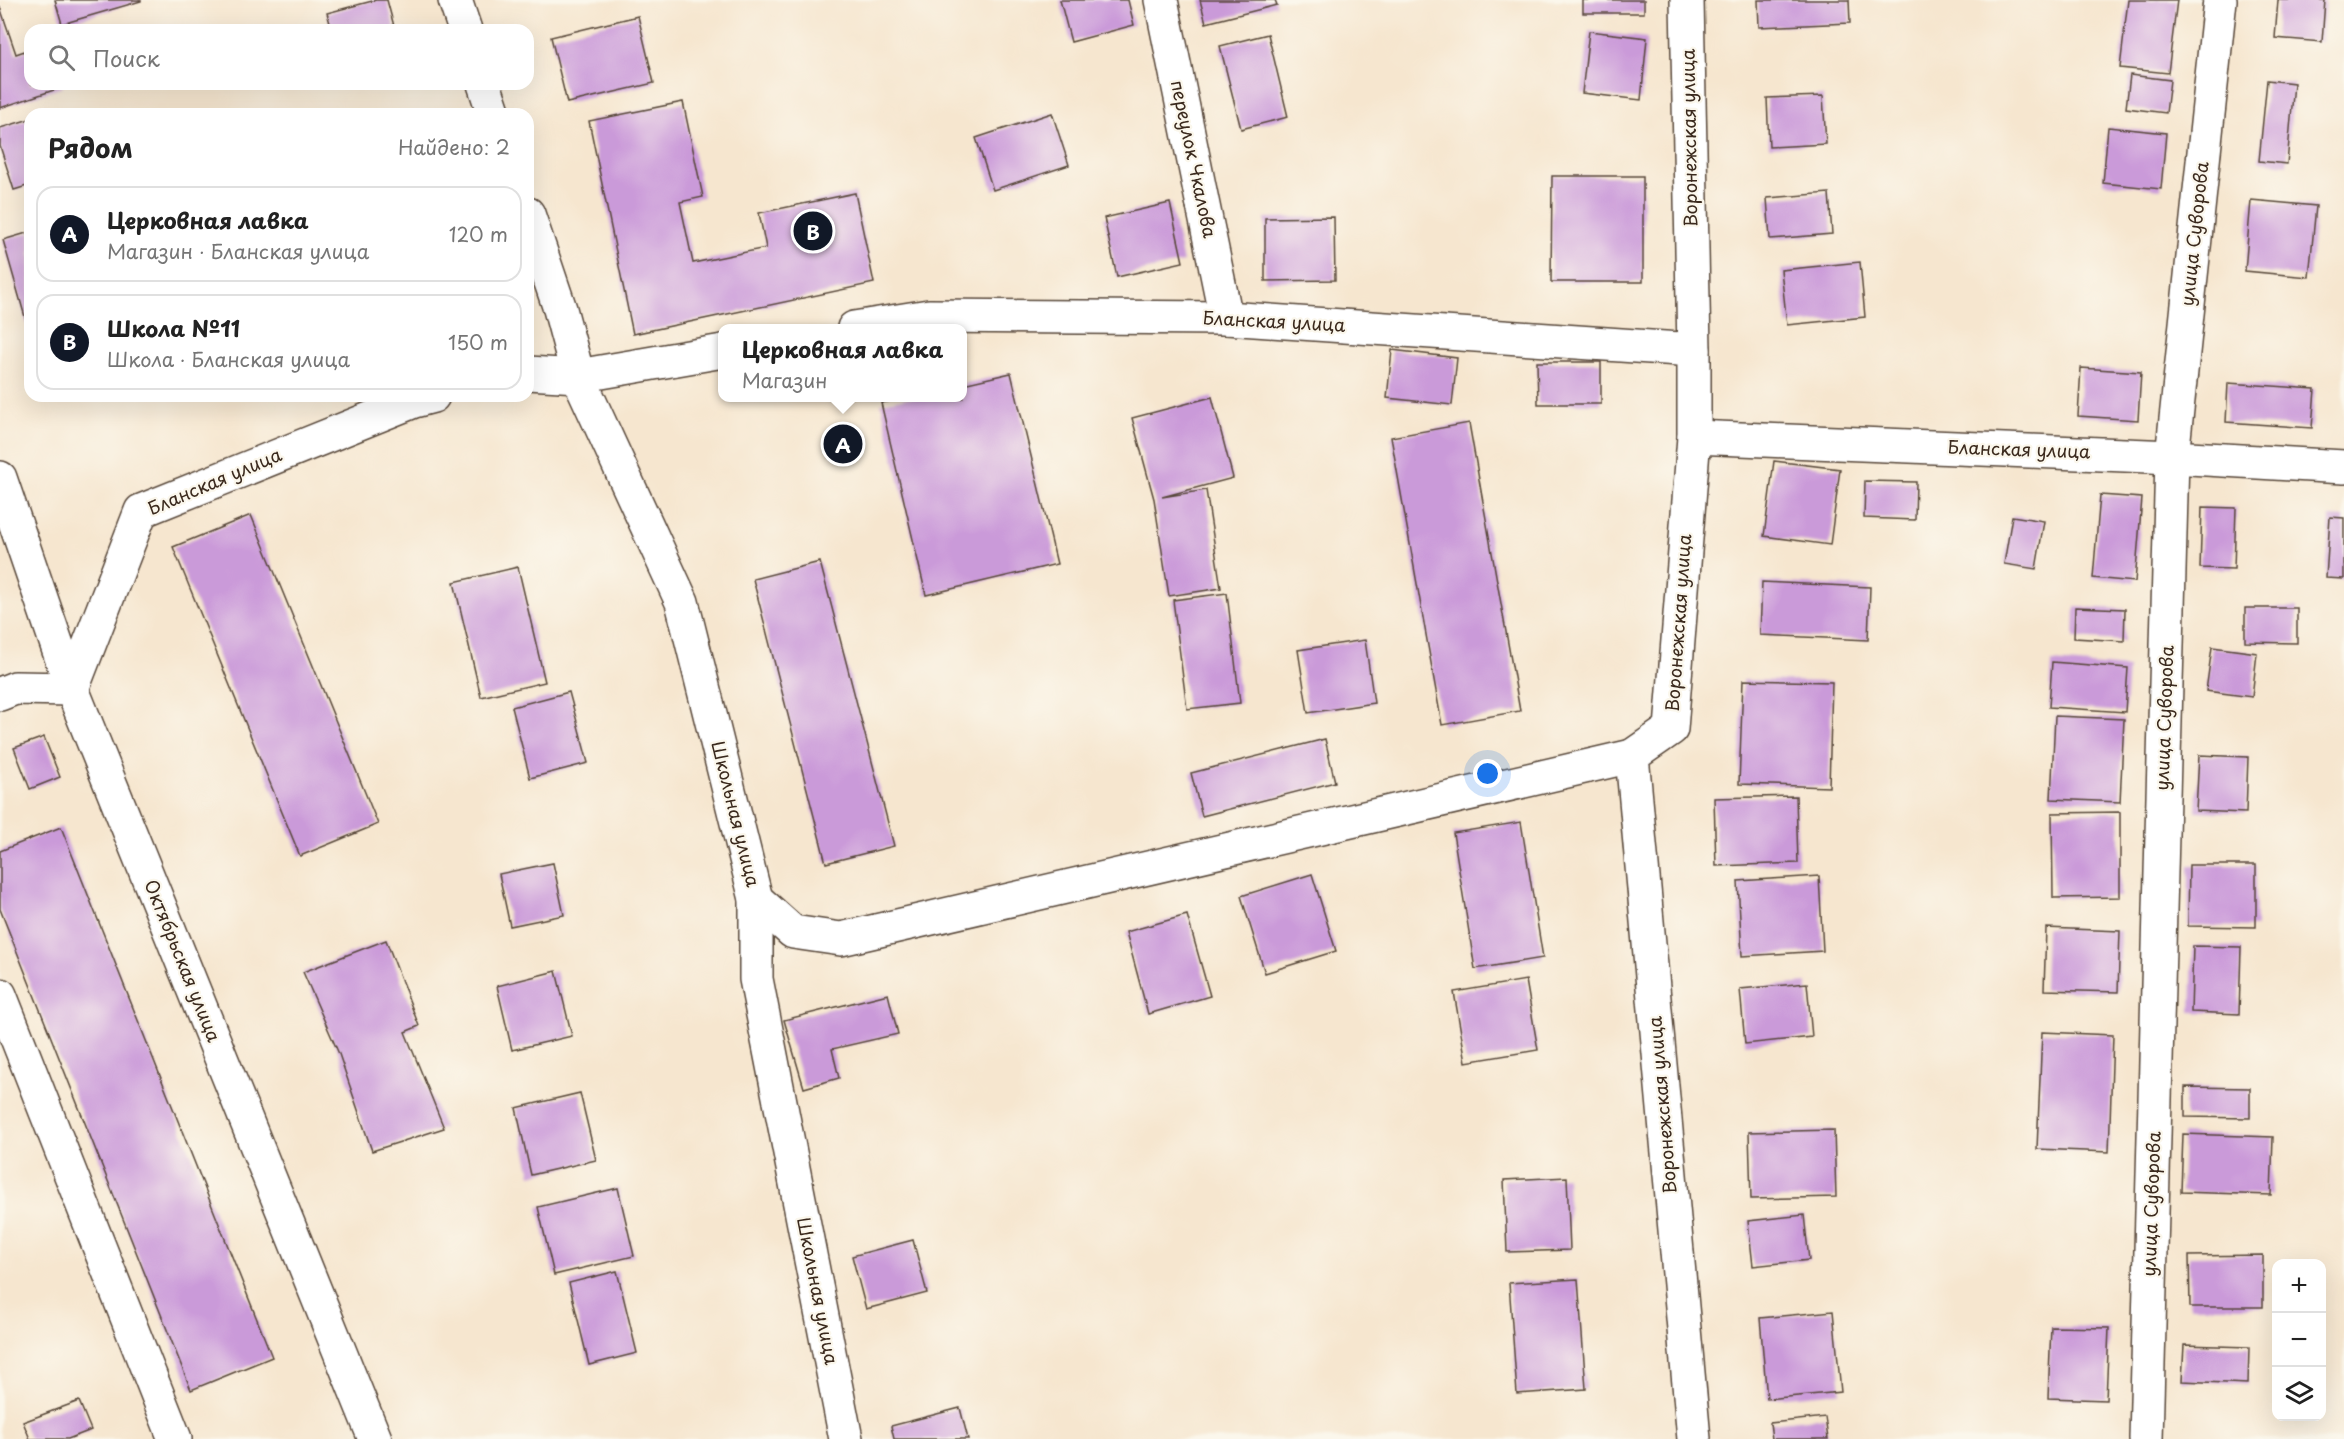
<!DOCTYPE html>
<html lang="ru">
<head>
<meta charset="utf-8">
<style>
  body { margin:0; font-family:"Playpen Sans",sans-serif; background:#f6f6f6; color:#222 }
  .controls { position:absolute; right:18px; bottom:18px; display:grid; overflow:hidden; border-radius:12px; box-shadow:0 6px 24px #0002 }
  .controls button { width:54px; height:54px; display:grid; place-items:center; padding:0; border:0; border-bottom:2px solid #e0e0e0; background:#fff; color:#222; font:30px sans-serif }
  .you { position:absolute; left:1488px; top:774px; width:21px; height:21px; margin:-15px; border:4px solid #fff; border-radius:50%; background:#1a73e8; box-shadow:0 0 0 9px #1a73e833 }
  .badge { display:grid; place-items:center; width:39px; height:39px; border-radius:50%; background:#111827; color:#fff; font-size:20px; font-weight:700 }
  .pin { position:absolute; translate:-50% -50%; border:3px solid #fff; box-shadow:0 2px 6px #0006 }
  .popup { position:absolute; left:718px; top:324px; width:249px; height:78px; box-sizing:border-box; display:grid; place-content:center; border-radius:12px; background:#fff; filter:drop-shadow(0 2px 4px #0005); font-size:20px; white-space:nowrap; color:#767676 }
  .popup b { font-size:22px; color:#222 }
  .popup::after { content:''; position:absolute; left:50%; top:100%; margin-left:-12px; border:12px solid transparent; border-top-color:#fff }
  .list { margin:0; padding:0; list-style:none }
  h2 { display:flex; justify-content:space-between; align-items:center; height:78px; margin:0; padding:0 24px; font-size:26px }
  h2 small { font-size:20px; font-weight:400; color:#767676 }
  .list li { display:grid; grid-template-columns:39px 1fr auto; gap:18px; align-items:center; box-sizing:border-box; height:96px; margin:0 12px 12px; padding:0 12px; border:2px solid #e0e0e0; border-radius:18px }
  .list b { display:block; font-size:22px; white-space:nowrap }
  .list p { margin:0; font-size:20px; white-space:nowrap; color:#767676 }
  .list em { font-size:20px; font-style:normal; color:#767676 }
  .icon { flex:none; width:33px; height:33px; fill:none; stroke:currentColor; stroke-width:2; stroke-linecap:round; stroke-linejoin:round }
  .map { position:relative; flex:none; width:2344px; height:1439px; overflow:hidden }
  .search { position:absolute; background:#fff; box-shadow:0 6px 24px #0002; left:24px; top:24px; width:510px; height:66px; display:flex; align-items:center; gap:15px; box-sizing:border-box; padding:0 21px; border-radius:18px; color:#767676; font-size:22px }
  .panel { position:absolute; background:#fff; box-shadow:0 6px 24px #0002; left:24px; top:108px; width:510px; height:294px; border-radius:18px }
  .map>svg:first-child { display:block }
  .building { fill:#ca9ad9 }
  .lines { fill:none; stroke-linecap:round; stroke-linejoin:round }
  .minor-casing { stroke:#574639; stroke-width:36 }
  .minor { stroke:#fff; stroke-width:33 }
  .labels { text-anchor:middle; stroke-width:4.5; stroke-linejoin:round; paint-order:stroke }
  .street-label { font-size:18px; fill:#3b2a1e; stroke:#fbf7ec }
</style>
</head>
<body>
<div class="map">
<svg width="2344" height="1439" viewBox="0 0 2344 1439">
  <rect width="100%" height="100%" fill="#fbf7ec"/>
  <filter id="ink" filterUnits="userSpaceOnUse"><feTurbulence type="fractalNoise" baseFrequency=".0167" numOctaves="2"/><feDisplacementMap in="SourceGraphic" scale="12" xChannelSelector="R" yChannelSelector="G"/><feConvolveMatrix kernelMatrix="1 2 1 2 8 2 1 2 1" color-interpolation-filters="sRGB"/></filter>
  <filter id="wash" filterUnits="userSpaceOnUse"><feTurbulence type="fractalNoise" baseFrequency=".008" numOctaves="4" result="noise"/><feDisplacementMap in="SourceGraphic" scale="24" xChannelSelector="R" yChannelSelector="G"/><feGaussianBlur stdDeviation="1.35" result="paint"/><feColorMatrix in="noise" values="0 0 0 0 0 0 0 0 0 0 0 0 0 0 0 0 0 1.4 0 .05"/><feComposite in="paint" operator="in"/></filter>
  <g filter="url(#wash)">
    <rect width="100%" height="100%" fill="#f6e6cf"/>
    <g id="blocks">
      <g class="building">
        <polygon points="55,0 141,0 141,1 62,24"/>
        <polygon points="376,0 387,0 395,30 332,30 327,13"/>
        <polygon points="1060,0 1128,0 1134,25 1071,42"/>
        <polygon points="1200,0 1275,0 1277,5 1206,23"/>
        <rect x="1583" y="0" width="61" height="13"/>
        <polygon points="1758,0 1849,0 1850,23 1759,27"/>
        <polygon points="2128,0 2177,0 2168,73 2120,68"/>
        <polygon points="2278,0 2325,0 2322,42 2275,38"/>
        <polygon points="0,7 16,54 30,49 30,84 62,84 63,87 0,108"/>
        <polygon points="638,16 654,83 567,103 551,37"/>
        <polygon points="1589,31 1647,38 1641,100 1582,93"/>
        <polygon points="1268,34 1288,117 1241,129 1220,46"/>
        <polygon points="2130,75 2170,80 2166,113 2126,108"/>
        <polygon points="2267,80 2294,83 2287,164 2259,161"/>
        <polygon points="1823,96 1826,144 1769,147 1767,98"/>
        <polygon points="683,102 703,197 680,202 693,263 766,248 759,213 855,193 874,283 633,334 589,121"/>
        <polygon points="1052,113 1069,165 993,190 976,138"/>
        <polygon points="30,119 30,185 14,190 0,146 0,128"/>
        <polygon points="2108,127 2166,133 2161,189 2103,183"/>
        <polygon points="1552,176 1643,176 1643,282 1551,282"/>
        <polygon points="1829,193 1832,234 1770,239 1767,198"/>
        <polygon points="2251,200 2316,206 2309,277 2245,271"/>
        <polygon points="1170,203 1183,262 1117,277 1104,218"/>
        <polygon points="1334,217 1335,280 1265,281 1265,218"/>
        <polygon points="30,232 30,331 29,331 3,240"/>
        <polygon points="1860,262 1865,317 1787,325 1781,270"/>
        <polygon points="1392,350 1457,358 1452,405 1387,398"/>
        <polygon points="1537,362 1601,362 1601,404 1538,404"/>
        <polygon points="2081,368 2141,372 2138,420 2078,416"/>
        <polygon points="1011,373 1057,564 926,595 881,403 906,398 963,398 963,384"/>
        <polygon points="2228,383 2315,389 2312,428 2226,422"/>
        <polygon points="1212,397 1233,478 1162,497 1206,490 1221,588 1169,596 1154,499 1132,418"/>
        <polygon points="1469,423 1520,711 1442,725 1391,437"/>
        <polygon points="1774,461 1840,469 1830,545 1764,536"/>
        <polygon points="1865,481 1916,482 1915,520 1864,518"/>
        <polygon points="2100,495 2142,498 2135,582 2093,578"/>
        <polygon points="2202,507 2236,508 2234,569 2200,568"/>
        <polygon points="251,515 378,824 300,856 173,547"/>
        <polygon points="2012,516 2044,521 2036,569 2004,564"/>
        <polygon points="2330,517 2344,518 2344,579 2326,578"/>
        <polygon points="820,562 894,846 826,863 753,579"/>
        <polygon points="518,567 545,682 481,697 454,582"/>
        <polygon points="1762,582 1870,587 1868,640 1760,635"/>
        <polygon points="1227,593 1240,703 1187,709 1173,600"/>
        <polygon points="2075,607 2125,609 2124,641 2074,638"/>
        <polygon points="2245,608 2297,608 2297,643 2245,642"/>
        <polygon points="1365,640 1374,703 1308,713 1298,650"/>
        <polygon points="2212,647 2257,653 2252,697 2206,691"/>
        <polygon points="2052,662 2128,668 2125,712 2049,707"/>
        <polygon points="1743,680 1832,682 1829,787 1739,784"/>
        <polygon points="569,692 588,763 530,778 512,707"/>
        <polygon points="2055,716 2124,719 2120,802 2051,799"/>
        <polygon points="44,737 60,777 30,789 14,748"/>
        <polygon points="1325,739 1335,782 1202,816 1191,773"/>
        <polygon points="2199,755 2248,757 2246,813 2196,811"/>
        <polygon points="1796,796 1798,863 1716,866 1714,798"/>
        <polygon points="2120,812 2120,897 2053,898 2052,813"/>
        <polygon points="1521,822 1543,958 1475,969 1453,833"/>
        <polygon points="61,827 272,1357 191,1390 0,909 0,851"/>
        <polygon points="553,863 564,915 510,926 499,874"/>
        <polygon points="2189,865 2256,865 2256,927 2188,926"/>
        <polygon points="1312,874 1336,951 1265,973 1241,896"/>
        <polygon points="1819,876 1823,951 1742,956 1738,881"/>
        <polygon points="1187,915 1210,996 1148,1014 1126,932"/>
        <polygon points="2046,928 2120,931 2118,992 2044,990"/>
        <polygon points="386,940 419,1026 405,1032 444,1128 372,1151 339,1054 303,972"/>
        <polygon points="2193,946 2241,947 2239,1014 2191,1012"/>
        <polygon points="556,971 572,1036 512,1050 497,986"/>
        <polygon points="1526,980 1538,1050 1466,1062 1454,992"/>
        <polygon points="1807,983 1812,1037 1745,1044 1740,989"/>
        <polygon points="888,994 898,1034 832,1049 839,1078 804,1088 784,1020"/>
        <polygon points="2042,1032 2113,1035 2109,1152 2037,1149"/>
        <polygon points="2185,1087 2250,1088 2250,1118 2185,1117"/>
        <polygon points="580,1093 596,1160 531,1175 516,1108"/>
        <polygon points="1834,1130 1836,1197 1751,1199 1749,1132"/>
        <polygon points="2183,1134 2273,1137 2271,1195 2181,1192"/>
        <polygon points="1567,1177 1570,1250 1507,1252 1504,1180"/>
        <polygon points="618,1188 634,1256 554,1275 538,1207"/>
        <polygon points="1804,1215 1809,1260 1753,1266 1748,1221"/>
        <polygon points="913,1240 927,1293 866,1309 852,1256"/>
        <polygon points="2263,1255 2263,1307 2190,1307 2189,1256"/>
        <polygon points="617,1271 637,1353 589,1365 569,1283"/>
        <polygon points="1578,1279 1586,1389 1517,1394 1509,1283"/>
        <polygon points="1833,1311 1841,1392 1767,1399 1760,1318"/>
        <polygon points="2051,1327 2109,1328 2106,1400 2048,1398"/>
        <polygon points="2184,1345 2249,1347 2248,1384 2182,1381"/>
        <polygon points="79,1401 91,1430 68,1439 30,1439 23,1422"/>
        <polygon points="960,1408 968,1439 894,1439 891,1426"/>
        <polygon points="1825,1417 1828,1439 1772,1439 1770,1423"/>
      </g>
    </g>
  </g>
  <g filter="url(#ink)">
    <use href="#blocks" fill-opacity="0" stroke="#574639" stroke-width="1.5"/>
    <g class="lines">
      <defs>
        <g id="minor">
          <polyline points="455,0 465,30"/>
          <polyline points="1161,0 1226,318"/>
          <polyline points="1687,0 1694,350 1694,437 1671,729 1632,756 1694,1439"/>
          <polyline points="484,84 494,114"/>
          <polyline points="528,214 560,309 578,376 682,602 756,899 756,979 846,1439"/>
          <polyline points="854,328 929,316 1226,318 1694,350"/>
          <polyline points="528,373 578,376 723,351"/>
          <polyline points="1694,437 2172,457 2344,467"/>
          <polyline points="0,478 72,689 375,1439"/>
          <polyline points="0,694 15,688 72,689 141,511 414,401 433,396"/>
          <polyline points="756,899 793,932 841,939 1632,756"/>
          <polyline points="0,995 175,1439"/>
          <polyline points="2146,1439 2172,457 2220,0"/>
        </g>
      </defs>
      <use href="#minor" class="minor-casing"/>
      <use href="#minor" class="minor"/>
    </g>
  </g>
  <g class="labels">
    <g class="street-label">
      <text transform="translate(1690 138) rotate(-91)" y="6">Воронежская улица</text>
      <text transform="translate(1193 159) rotate(78)" y="6">переулок Чкалова</text>
      <text transform="translate(2195 234) rotate(-84)" y="6">улица Суворова</text>
      <text transform="translate(1274 322) rotate(3)" y="6">Бланская улица</text>
      <text transform="translate(2019 450) rotate(2)" y="6">Бланская улица</text>
      <text transform="translate(215 482) rotate(-23)" y="6">Бланская улица</text>
      <text transform="translate(1679 623) rotate(-86)" y="6">Воронежская улица</text>
      <text transform="translate(2165 718) rotate(-88)" y="6">улица Суворова</text>
      <text transform="translate(735 814) rotate(76)" y="6">Школьная улица</text>
      <text transform="translate(182 961) rotate(68)" y="6">Октябрьская улица</text>
      <text transform="translate(1663 1105) rotate(-95)" y="6">Воронежская улица</text>
      <text transform="translate(2152 1204) rotate(-88)" y="6">улица Суворова</text>
      <text transform="translate(817 1291) rotate(79)" y="6">Школьная улица</text>
    </g>
  </g>
</svg>
<div class="controls">
<button>+</button>
<button>−</button>
<button><svg class="icon" aria-label="layers" viewBox="0 0 24 24"><path d="M12 4l9 5-9 5-9-5zM3 14l9 5 9-5"/></svg></button>
</div>
<div class="you"></div>
<div class="pin badge" style="left:843px;top:444px">A</div>
<div class="popup"><b>Церковная лавка</b>Магазин</div>
<div class="pin badge" style="left:813px;top:231px">B</div>
<div class="search"><svg class="icon" aria-label="search" viewBox="0 0 24 24"><circle cx="10" cy="10" r="6"/><path d="M15 15l6 6"/></svg>Поиск</div>
<section class="panel">
<h2>Рядом<small>Найдено: 2</small></h2>
<ul class="list">
<li><span class="badge">A</span><div><b>Церковная лавка</b><p>Магазин · Бланская улица</p></div><em>120 m</em></li>
<li><span class="badge">B</span><div><b>Школа №11</b><p>Школа · Бланская улица</p></div><em>150 m</em></li>
</ul>
</section>
</div>
</body>
</html>
